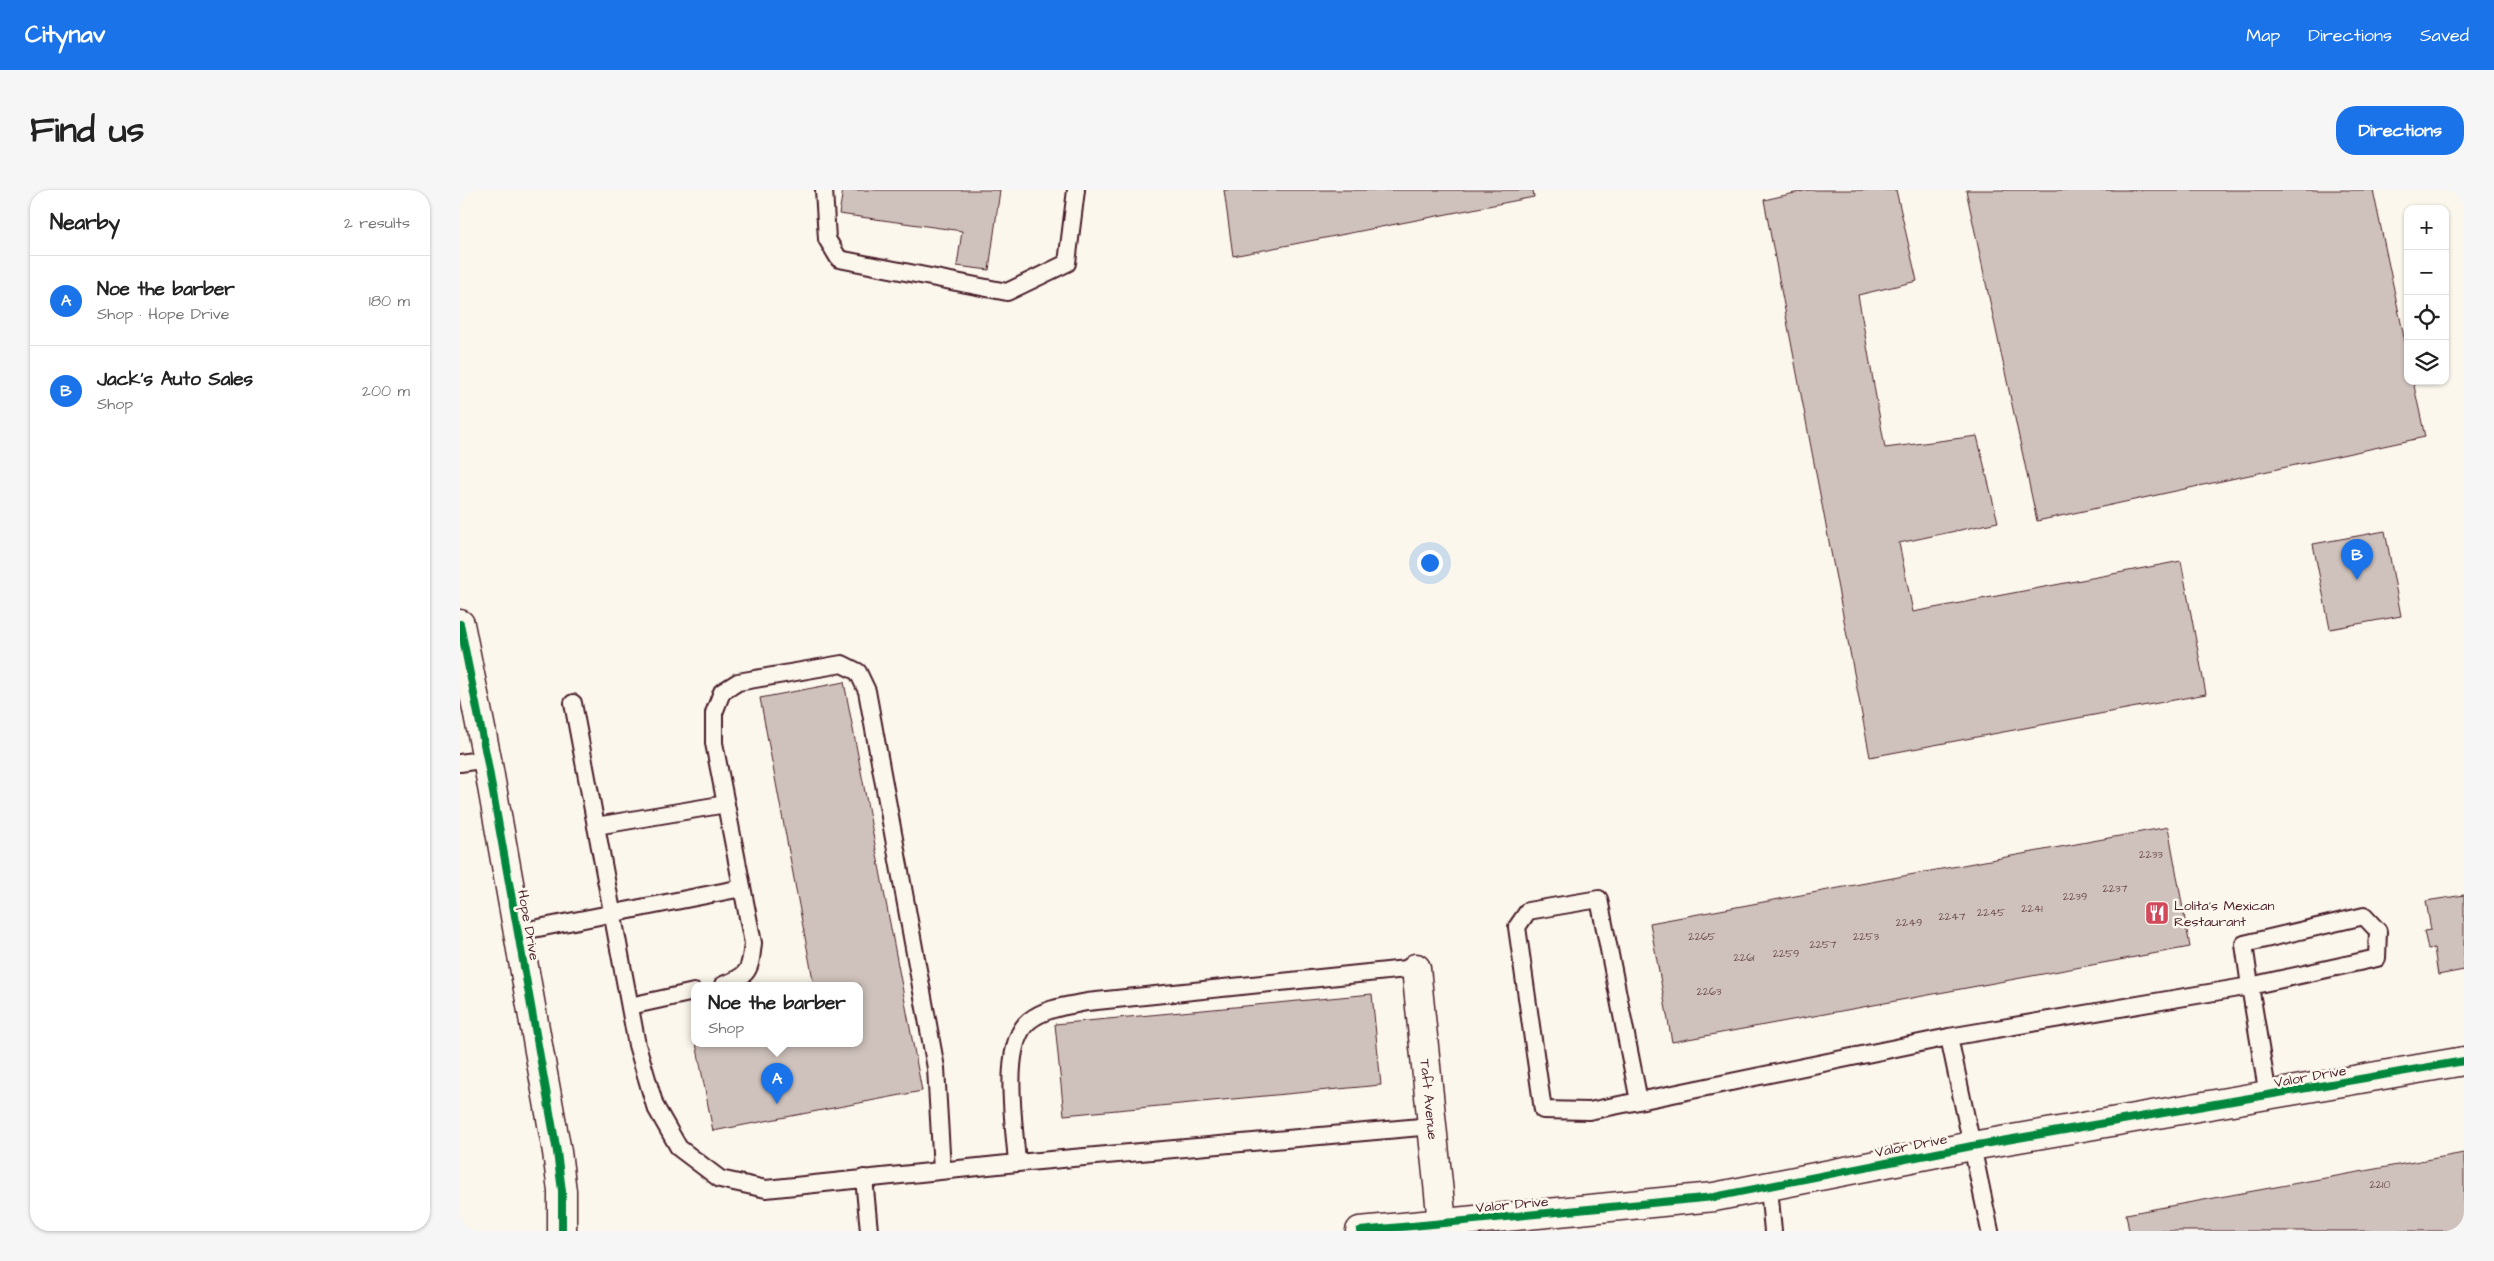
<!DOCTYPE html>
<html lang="en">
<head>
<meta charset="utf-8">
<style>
  body { margin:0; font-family:"Architects Daughter",sans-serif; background:#f6f6f6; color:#222 }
  .controls { position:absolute; right:15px; top:15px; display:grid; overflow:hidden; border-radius:10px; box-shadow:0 1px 4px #0004 }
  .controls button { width:45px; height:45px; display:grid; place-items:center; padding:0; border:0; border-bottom:1px solid #e0e0e0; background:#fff; color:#222; font:25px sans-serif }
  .you { position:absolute; left:969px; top:372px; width:18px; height:18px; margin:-12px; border:4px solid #fff; border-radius:50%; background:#1a73e8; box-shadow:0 0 0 8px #1a73e833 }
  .badge { display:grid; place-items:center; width:32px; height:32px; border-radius:50%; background:#1a73e8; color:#fff; font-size:16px; font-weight:700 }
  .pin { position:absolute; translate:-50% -41px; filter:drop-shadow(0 1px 2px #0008) }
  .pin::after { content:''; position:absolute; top:26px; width:18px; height:15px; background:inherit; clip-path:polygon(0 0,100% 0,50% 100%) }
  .popup { position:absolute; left:231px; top:792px; width:172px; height:65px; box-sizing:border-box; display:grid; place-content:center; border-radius:10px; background:#fff; filter:drop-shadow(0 1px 4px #0005); font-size:16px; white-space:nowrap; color:#767676 }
  .popup b { font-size:19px; color:#222 }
  .popup::after { content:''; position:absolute; left:50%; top:100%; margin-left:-10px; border:10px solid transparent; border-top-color:#fff }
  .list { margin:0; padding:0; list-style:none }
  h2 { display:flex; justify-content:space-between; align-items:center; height:65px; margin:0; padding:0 20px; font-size:21px }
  h2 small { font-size:16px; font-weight:400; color:#767676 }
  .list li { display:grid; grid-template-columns:32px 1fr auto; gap:15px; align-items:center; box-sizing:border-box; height:90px; padding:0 20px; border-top:1px solid #e0e0e0 }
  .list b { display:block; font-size:19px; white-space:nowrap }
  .list p { margin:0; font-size:16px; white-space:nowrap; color:#767676 }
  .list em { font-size:16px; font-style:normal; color:#767676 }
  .icon { flex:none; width:28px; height:28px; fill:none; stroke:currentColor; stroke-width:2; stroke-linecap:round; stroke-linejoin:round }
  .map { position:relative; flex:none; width:2004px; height:1041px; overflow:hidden; border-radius:20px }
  header { display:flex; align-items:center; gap:30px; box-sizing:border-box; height:70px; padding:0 25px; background:#1a73e8; color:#fff }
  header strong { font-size:24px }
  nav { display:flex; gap:28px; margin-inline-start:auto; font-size:18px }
  .intro { display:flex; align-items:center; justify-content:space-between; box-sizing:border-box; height:120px; padding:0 30px }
  h1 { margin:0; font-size:35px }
  .button { padding:12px 22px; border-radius:20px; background:#1a73e8; color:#fff; font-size:18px; font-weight:700 }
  main { display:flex; gap:30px; padding:0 30px }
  aside { flex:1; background:#fff; border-radius:20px; box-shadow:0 1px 4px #0004 }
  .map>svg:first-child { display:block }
  .building { fill:#cfc2bc; stroke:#4a1f2b }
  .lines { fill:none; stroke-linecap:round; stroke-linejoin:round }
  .lane-casing { stroke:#4a1f2b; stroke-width:20 }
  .street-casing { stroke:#4a1f2b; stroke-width:31 }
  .secondary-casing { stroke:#4a1f2b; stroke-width:31 }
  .lane { stroke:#fbf7ec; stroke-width:16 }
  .street { stroke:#fbf7ec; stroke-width:28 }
  .secondary { stroke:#fbf7ec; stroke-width:28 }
  .cycleway-casing { stroke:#fbf7ec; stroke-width:11 }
  .cycleway { stroke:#00873e; stroke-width:8 }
  .labels { text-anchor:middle; stroke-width:5; stroke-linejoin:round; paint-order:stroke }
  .number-label { font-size:11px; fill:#6b484f }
  .poi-label { font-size:14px; fill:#4a1f2b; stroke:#fbf7ec; text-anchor:start }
  .street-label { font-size:14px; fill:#4a1f2b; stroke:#fbf7ec }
</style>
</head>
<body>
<header>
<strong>Citynav</strong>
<nav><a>Map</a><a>Directions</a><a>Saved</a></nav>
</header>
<div class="intro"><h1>Find us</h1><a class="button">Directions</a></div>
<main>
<aside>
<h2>Nearby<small>2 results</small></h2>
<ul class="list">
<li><span class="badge">A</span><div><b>Noe the barber</b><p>Shop · Hope Drive</p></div><em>180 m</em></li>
<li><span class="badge">B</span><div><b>Jack’s Auto Sales</b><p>Shop</p></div><em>200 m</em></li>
</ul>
</aside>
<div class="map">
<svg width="2004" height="1041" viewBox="0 0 2004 1041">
  <rect width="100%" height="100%" fill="#fbf7ec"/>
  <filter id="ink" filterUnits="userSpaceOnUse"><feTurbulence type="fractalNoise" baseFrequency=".02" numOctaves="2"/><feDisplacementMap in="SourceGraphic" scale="10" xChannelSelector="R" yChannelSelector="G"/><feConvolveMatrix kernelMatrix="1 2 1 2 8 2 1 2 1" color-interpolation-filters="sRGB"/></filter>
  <g filter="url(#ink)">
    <g class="building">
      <polygon points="383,0 540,0 529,80 497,76 502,41 379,24"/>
      <polygon points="764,0 1073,0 1074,7 773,66"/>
      <polygon points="1348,0 1436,0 1457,91 1398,105 1425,258 1517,246 1538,332 1439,353 1453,422 1721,371 1746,504 1410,567 1304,10"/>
      <polygon points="1506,0 1913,0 1948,166 1948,191 1953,191 1965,247 1577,331"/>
      <polygon points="1925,341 1941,426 1870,439 1853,354"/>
      <polygon points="384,492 462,901 253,941 236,853 400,853 400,795 354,795 300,508"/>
      <polygon points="1708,637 1730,757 1212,852 1190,733"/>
      <polygon points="2004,705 2004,780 1978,785 1974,758 1968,759 1964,741 1971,740 1966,711"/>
      <polygon points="912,804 921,895 604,925 595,834"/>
      <polygon points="2004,963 2004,1041 1669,1041 1666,1024"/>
    </g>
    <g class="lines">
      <defs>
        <g id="lane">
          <polyline points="364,0 367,49 379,69 547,102 607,73 616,0"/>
          <polyline points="113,513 177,855 195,916 219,958 260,989 306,999 557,973"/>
          <polyline points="0,573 27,569"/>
          <polyline points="136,636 266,614"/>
          <polygon points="1904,726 1918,741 1917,768 1790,796 1784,754"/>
          <polyline points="58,742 282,698"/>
          <path d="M956,778L627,812C607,816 585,818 569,831C540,855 555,938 557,973L972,936"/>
          <path d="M263,795C290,785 290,780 293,753L254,553V523L262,502L278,492L382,474L398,482L407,501L476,878L482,980"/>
          <polyline points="170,816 234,802"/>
          <polyline points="1179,911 1139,709 1068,721 1057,737 1083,920 1129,921 1179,911 1489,847"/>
          <polyline points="404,988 409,1041"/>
          <polyline points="1309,998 1313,1041"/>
          <polyline points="1530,1041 1489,847 1790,796 1808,906"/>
        </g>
        <g id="street">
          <path id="s1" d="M956,778L982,1033"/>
        </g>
        <g id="secondary">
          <polyline points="0,434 27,569 97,962 102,1001 102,1041"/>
          <polyline points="900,1041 1254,1007 1512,956 2004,871"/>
        </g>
      </defs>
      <use href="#lane" class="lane-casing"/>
      <use href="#street" class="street-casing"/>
      <use href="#secondary" class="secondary-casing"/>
      <use href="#lane" class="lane"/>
      <use href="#street" class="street"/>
      <use href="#secondary" class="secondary"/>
      <defs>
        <g id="cycleway">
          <polyline points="0,434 27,569 97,962 102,1001 102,1041"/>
          <polyline points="900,1041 1254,1007 1512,956 2004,871"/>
        </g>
      </defs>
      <use href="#cycleway" class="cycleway-casing"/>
      <use href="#cycleway" class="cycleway"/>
    </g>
  </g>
  <defs>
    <symbol id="restaurant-square" viewBox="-11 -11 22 22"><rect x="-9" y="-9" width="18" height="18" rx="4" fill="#d1495b" stroke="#fbf7ec"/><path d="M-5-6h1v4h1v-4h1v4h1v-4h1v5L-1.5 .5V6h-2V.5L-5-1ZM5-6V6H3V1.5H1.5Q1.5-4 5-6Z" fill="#fff"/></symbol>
  </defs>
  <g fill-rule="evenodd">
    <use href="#restaurant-square" x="1683" y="709" width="28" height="28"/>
  </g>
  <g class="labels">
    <g class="number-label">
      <text x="1691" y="668">2233</text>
      <text x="1655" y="702">2237</text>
      <text x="1615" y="710">2239</text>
      <text x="1572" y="722">2241</text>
      <text x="1531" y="726">2245</text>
      <text x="1492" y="730">2247</text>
      <text x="1449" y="736">2249</text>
      <text x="1242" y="750">2265</text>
      <text x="1406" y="750">2253</text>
      <text x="1363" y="758">2257</text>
      <text x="1326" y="767">2259</text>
      <text x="1284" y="771">2261</text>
      <text x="1249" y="805">2263</text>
      <text x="1920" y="998">2210</text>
    </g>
    <g class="poi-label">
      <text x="1714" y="720">Lolita's Mexican<tspan x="1714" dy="16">Restaurant</tspan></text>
    </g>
    <g class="street-label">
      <text transform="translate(69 735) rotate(80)" y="5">Hope Drive</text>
      <text transform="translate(1850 886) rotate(-10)" y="5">Valor Drive</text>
      <text dy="5" stroke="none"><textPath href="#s1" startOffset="132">Taft Avenue</textPath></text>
      <text transform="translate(1451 955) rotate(-11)" y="5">Valor Drive</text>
      <text transform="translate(1052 1014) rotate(-5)" y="5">Valor Drive</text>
    </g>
  </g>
</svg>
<div class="controls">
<button>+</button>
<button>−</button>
<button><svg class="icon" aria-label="locate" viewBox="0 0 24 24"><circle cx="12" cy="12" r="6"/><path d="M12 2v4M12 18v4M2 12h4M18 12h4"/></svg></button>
<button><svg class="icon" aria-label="layers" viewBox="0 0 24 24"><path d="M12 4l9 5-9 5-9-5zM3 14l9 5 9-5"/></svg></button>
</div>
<div class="you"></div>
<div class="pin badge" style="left:317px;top:914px">A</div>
<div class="popup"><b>Noe the barber</b>Shop</div>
<div class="pin badge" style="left:1897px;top:390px">B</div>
</div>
</main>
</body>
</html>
